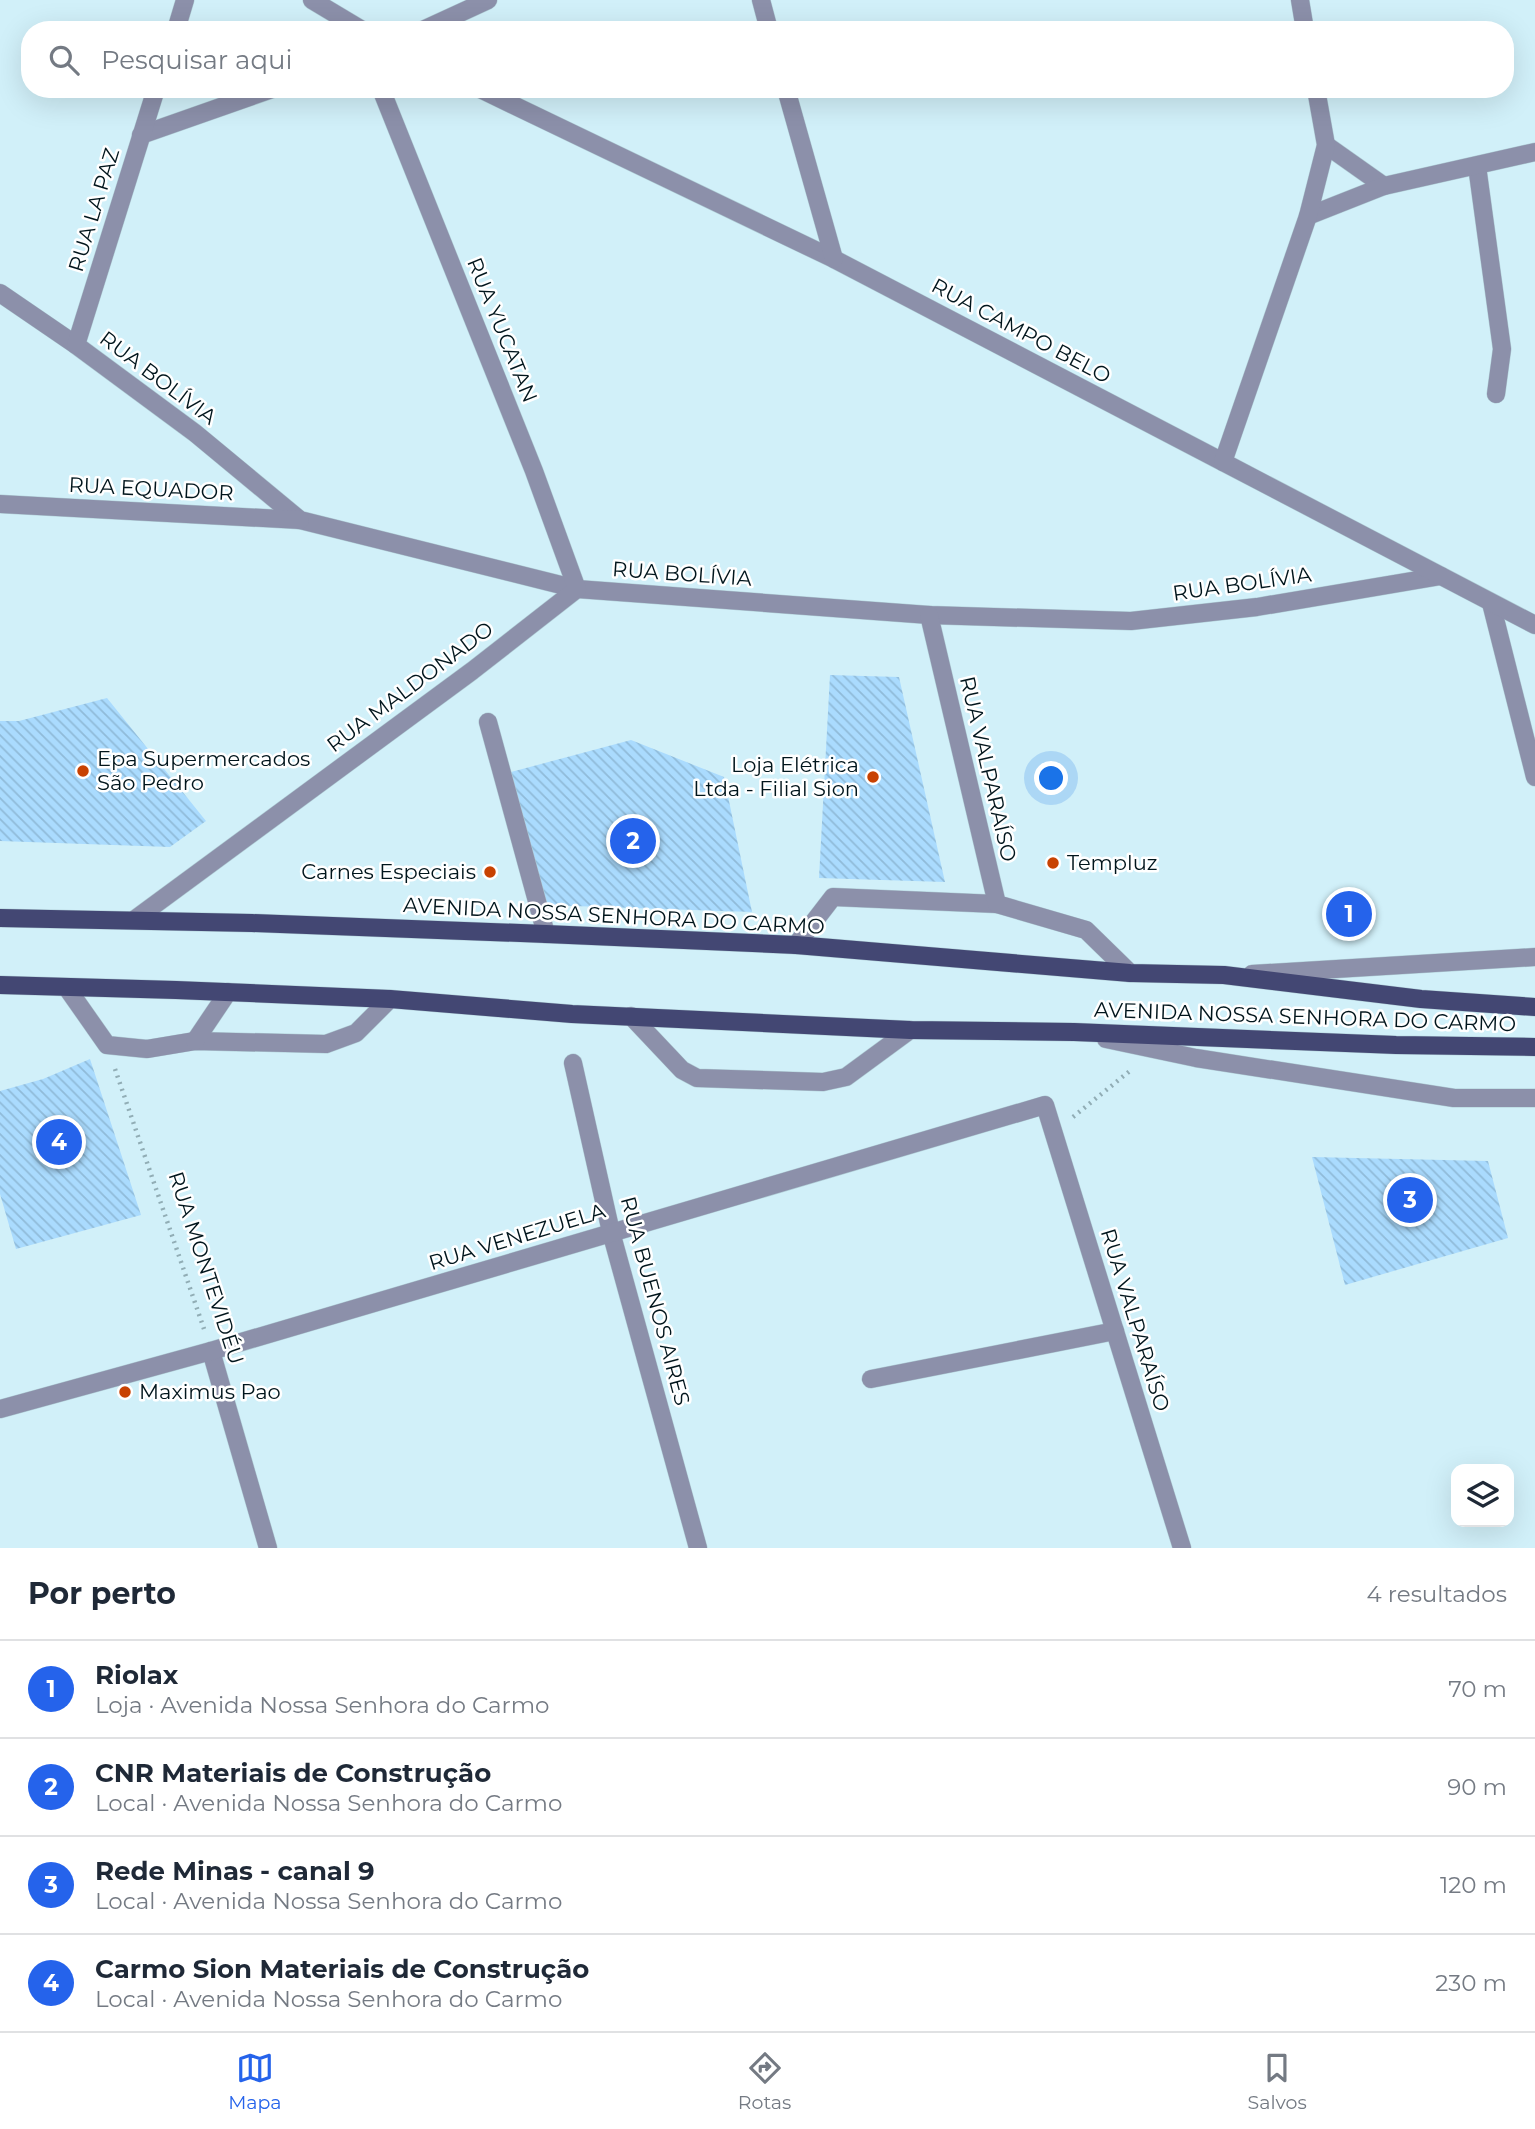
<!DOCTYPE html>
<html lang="pt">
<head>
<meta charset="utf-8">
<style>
  body { margin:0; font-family:Montserrat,sans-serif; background:#f2f2f3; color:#1f2937 }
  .controls { position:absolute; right:21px; bottom:21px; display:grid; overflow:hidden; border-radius:14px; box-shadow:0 7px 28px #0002 }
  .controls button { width:63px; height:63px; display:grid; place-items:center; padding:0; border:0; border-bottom:2px solid #e0e1e3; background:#fff; color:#1f2937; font:35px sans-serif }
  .you { position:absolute; left:1052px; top:779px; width:24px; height:24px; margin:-18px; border:5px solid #fff; border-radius:50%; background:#1a73e8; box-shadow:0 0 0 10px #1a73e833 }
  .badge { display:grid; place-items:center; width:46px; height:46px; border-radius:50%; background:#2563eb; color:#fff; font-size:23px; font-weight:700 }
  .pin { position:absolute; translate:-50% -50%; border:4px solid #fff; box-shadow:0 2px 7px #0006 }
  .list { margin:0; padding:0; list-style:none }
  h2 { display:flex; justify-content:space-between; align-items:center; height:91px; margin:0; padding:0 28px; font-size:30px }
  h2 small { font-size:23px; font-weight:400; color:#747a83 }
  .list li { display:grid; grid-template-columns:46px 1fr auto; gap:21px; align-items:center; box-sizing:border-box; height:98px; padding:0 28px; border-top:2px solid #e0e1e3 }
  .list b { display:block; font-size:26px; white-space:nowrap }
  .list p { margin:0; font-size:23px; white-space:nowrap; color:#747a83 }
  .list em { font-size:23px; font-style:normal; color:#747a83 }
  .icon { flex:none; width:38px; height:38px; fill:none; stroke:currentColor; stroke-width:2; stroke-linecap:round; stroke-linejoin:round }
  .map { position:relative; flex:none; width:1535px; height:1548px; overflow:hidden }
  .search { position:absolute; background:#fff; box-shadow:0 7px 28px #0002; left:21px; right:21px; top:21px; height:77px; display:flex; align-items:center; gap:18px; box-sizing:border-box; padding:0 24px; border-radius:28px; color:#747a83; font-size:26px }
  .sheet { height:483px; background:#fff }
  nav { display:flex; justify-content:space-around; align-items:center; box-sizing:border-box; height:98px; border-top:2px solid #e0e1e3; background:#fff; font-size:19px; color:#747a83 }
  nav a { display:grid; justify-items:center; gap:4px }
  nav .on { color:#2563eb }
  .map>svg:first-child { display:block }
  .building { fill:url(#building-back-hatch) }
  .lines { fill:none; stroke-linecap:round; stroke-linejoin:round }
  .service-casing { stroke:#b0cdd6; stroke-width:19 }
  .minor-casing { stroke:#b0cdd6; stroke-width:19 }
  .tertiary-casing { stroke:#b0cdd6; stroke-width:19 }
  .primary-casing { stroke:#b0cdd6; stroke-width:19 }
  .path { stroke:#91adb5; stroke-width:4.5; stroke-dasharray:2 5; stroke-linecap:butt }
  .service { stroke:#8c90aa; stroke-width:18 }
  .minor { stroke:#8c90aa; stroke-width:18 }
  .tertiary { stroke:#8c90aa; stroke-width:18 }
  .primary { stroke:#434773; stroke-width:18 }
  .poi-dot { fill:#c84202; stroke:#fff; stroke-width:2.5 }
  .labels { text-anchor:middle; stroke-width:5; stroke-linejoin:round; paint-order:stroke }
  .street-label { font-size:21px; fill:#00151c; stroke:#fff }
  .poi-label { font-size:21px; fill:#00151c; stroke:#fff; text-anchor:start }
</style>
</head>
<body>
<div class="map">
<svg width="1535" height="1548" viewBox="0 0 1535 1548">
  <defs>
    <pattern id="building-back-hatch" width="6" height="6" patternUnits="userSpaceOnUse" patternTransform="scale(1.75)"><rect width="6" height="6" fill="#aadbfe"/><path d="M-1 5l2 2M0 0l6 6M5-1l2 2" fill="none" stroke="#90bbd9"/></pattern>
  </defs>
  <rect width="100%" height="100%" fill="#d1f0f9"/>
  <g class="building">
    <polygon points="830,675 899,677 945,882 819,878"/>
    <polygon points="107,698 206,821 170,847 0,841 0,721 19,721"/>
    <polygon points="631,740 724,777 752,912 544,905 511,772"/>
    <polygon points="90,1059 141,1215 16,1249 0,1194 0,1091 43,1079"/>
    <polygon points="1312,1157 1488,1161 1508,1238 1345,1285"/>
  </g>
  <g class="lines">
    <defs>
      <g id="service">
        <polyline points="488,722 546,934"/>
        <polyline points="796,945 833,897 997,904"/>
        <polyline points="67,988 107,1045 147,1049 195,1041 326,1044 356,1033 390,999"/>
        <polyline points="631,1016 682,1070 697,1078 823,1082 846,1077 910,1030"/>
        <polyline points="195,1041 228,992"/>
        <polyline points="871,1379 1115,1331"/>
      </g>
      <g id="minor">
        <polyline points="312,0 362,30"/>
        <polyline points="761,0 769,30"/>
        <polyline points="176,30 185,0"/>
        <polyline points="423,30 488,0"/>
        <polyline points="480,89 834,259 1223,462"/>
        <polyline points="786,89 834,259"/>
        <polyline points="141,135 272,89"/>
        <polyline points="1326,145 1384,186"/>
        <polyline points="1477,166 1502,349 1496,394"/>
        <polyline points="1308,216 1384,186 1535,152"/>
        <polyline points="0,293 76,345 195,433 300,520 577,589 929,615 1131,621 1257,607 1441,576"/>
        <polyline points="76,345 156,89"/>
        <polyline points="0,504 300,520"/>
        <polyline points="1491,603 1535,777"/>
        <polyline points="929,615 997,904 1086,930 1130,973"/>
        <polyline points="134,920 472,671 577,589 534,471 381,89"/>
        <polyline points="573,1063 611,1232 698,1548"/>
        <polyline points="211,1351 268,1548"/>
        <polyline points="0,1409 211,1351 1045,1105 1182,1548"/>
      </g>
      <g id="tertiary">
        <polyline points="1300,0 1305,30"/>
        <polyline points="1316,89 1326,145 1308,216 1223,462 1535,625"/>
        <polyline points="1252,974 1535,957"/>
        <polyline points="1106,1039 1196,1058 1454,1098 1535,1098"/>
      </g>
      <g id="primary">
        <polyline points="0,918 252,923 546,934 796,945 1130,973 1224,975 1421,999 1535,1007"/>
        <polyline points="0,985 176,990 390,999 572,1014 910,1030 1074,1032 1396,1045 1535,1047"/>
      </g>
    </defs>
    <use href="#service" class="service-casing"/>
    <use href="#minor" class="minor-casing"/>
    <use href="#tertiary" class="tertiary-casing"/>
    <use href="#primary" class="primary-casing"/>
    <g class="path">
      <polyline points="115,1069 204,1329"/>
      <polyline points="1073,1117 1131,1070"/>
    </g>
    <use href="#service" class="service"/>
    <use href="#minor" class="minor"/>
    <use href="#tertiary" class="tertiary"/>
    <use href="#primary" class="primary"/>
  </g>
  <g class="poi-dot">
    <circle cx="83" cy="771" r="7"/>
    <circle cx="873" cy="777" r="7"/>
    <circle cx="1053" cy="863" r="7"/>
    <circle cx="490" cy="872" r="7"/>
    <circle cx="125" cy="1392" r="7"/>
  </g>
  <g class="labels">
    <g class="street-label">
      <text transform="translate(94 210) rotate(-73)" y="7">RUA LA PAZ</text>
      <text transform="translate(502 330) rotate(68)" y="7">RUA YUCATAN</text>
      <text transform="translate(1021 331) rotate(28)" y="7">RUA CAMPO BELO</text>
      <text transform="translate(158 378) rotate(37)" y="7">RUA BOLÍVIA</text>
      <text transform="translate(151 489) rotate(3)" y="7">RUA EQUADOR</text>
      <text transform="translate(682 574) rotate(4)" y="7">RUA BOLÍVIA</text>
      <text transform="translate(1242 584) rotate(-8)" y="7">RUA BOLÍVIA</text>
      <text transform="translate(410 687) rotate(-37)" y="7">RUA MALDONADO</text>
      <text transform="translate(988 769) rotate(77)" y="7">RUA VALPARAÍSO</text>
      <text transform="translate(614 916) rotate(3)" y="7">AVENIDA NOSSA SENHORA DO CARMO</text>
      <text transform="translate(1305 1017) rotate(2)" y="7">AVENIDA NOSSA SENHORA DO CARMO</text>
      <text transform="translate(517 1237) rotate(-17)" y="7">RUA VENEZUELA</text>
      <text transform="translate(206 1268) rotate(72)" y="7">RUA MONTEVIDÉU</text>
      <text transform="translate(655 1301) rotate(75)" y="7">RUA BUENOS AIRES</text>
      <text transform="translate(1135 1320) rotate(73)" y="7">RUA VALPARAÍSO</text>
    </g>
    <g class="poi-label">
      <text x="97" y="766">Epa Supermercados<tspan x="97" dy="24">São Pedro</tspan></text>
      <text x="859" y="772" text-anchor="end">Loja Elétrica<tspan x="859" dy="24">Ltda - Filial Sion</tspan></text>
      <text x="1067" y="870">Templuz</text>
      <text x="476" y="879" text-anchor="end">Carnes Especiais</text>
      <text x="139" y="1399">Maximus Pao</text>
    </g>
  </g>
</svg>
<div class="controls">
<button><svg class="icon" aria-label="layers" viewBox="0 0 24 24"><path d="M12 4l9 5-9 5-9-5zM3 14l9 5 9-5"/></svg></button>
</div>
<div class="you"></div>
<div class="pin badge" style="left:1349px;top:914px">1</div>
<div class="pin badge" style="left:633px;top:841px">2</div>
<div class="pin badge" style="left:1410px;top:1200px">3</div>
<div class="pin badge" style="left:59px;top:1142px">4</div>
<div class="search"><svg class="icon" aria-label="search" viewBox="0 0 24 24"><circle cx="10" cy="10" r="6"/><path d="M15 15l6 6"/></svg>Pesquisar aqui</div>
</div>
<section class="sheet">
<h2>Por perto<small>4 resultados</small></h2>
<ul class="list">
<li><span class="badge">1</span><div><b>Riolax</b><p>Loja · Avenida Nossa Senhora do Carmo</p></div><em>70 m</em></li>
<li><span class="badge">2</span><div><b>CNR Materiais de Construção</b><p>Local · Avenida Nossa Senhora do Carmo</p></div><em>90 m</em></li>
<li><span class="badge">3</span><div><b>Rede Minas - canal 9</b><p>Local · Avenida Nossa Senhora do Carmo</p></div><em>120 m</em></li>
<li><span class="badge">4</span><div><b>Carmo Sion Materiais de Construção</b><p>Local · Avenida Nossa Senhora do Carmo</p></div><em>230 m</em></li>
</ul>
</section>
<nav>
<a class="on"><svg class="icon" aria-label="map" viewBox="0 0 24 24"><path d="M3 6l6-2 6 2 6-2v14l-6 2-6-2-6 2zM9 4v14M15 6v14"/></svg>Mapa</a>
<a><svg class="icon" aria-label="directions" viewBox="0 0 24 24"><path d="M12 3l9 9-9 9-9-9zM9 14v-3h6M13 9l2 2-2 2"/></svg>Rotas</a>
<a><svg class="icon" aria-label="saved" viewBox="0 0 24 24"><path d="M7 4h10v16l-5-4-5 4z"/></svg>Salvos</a>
</nav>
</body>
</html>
